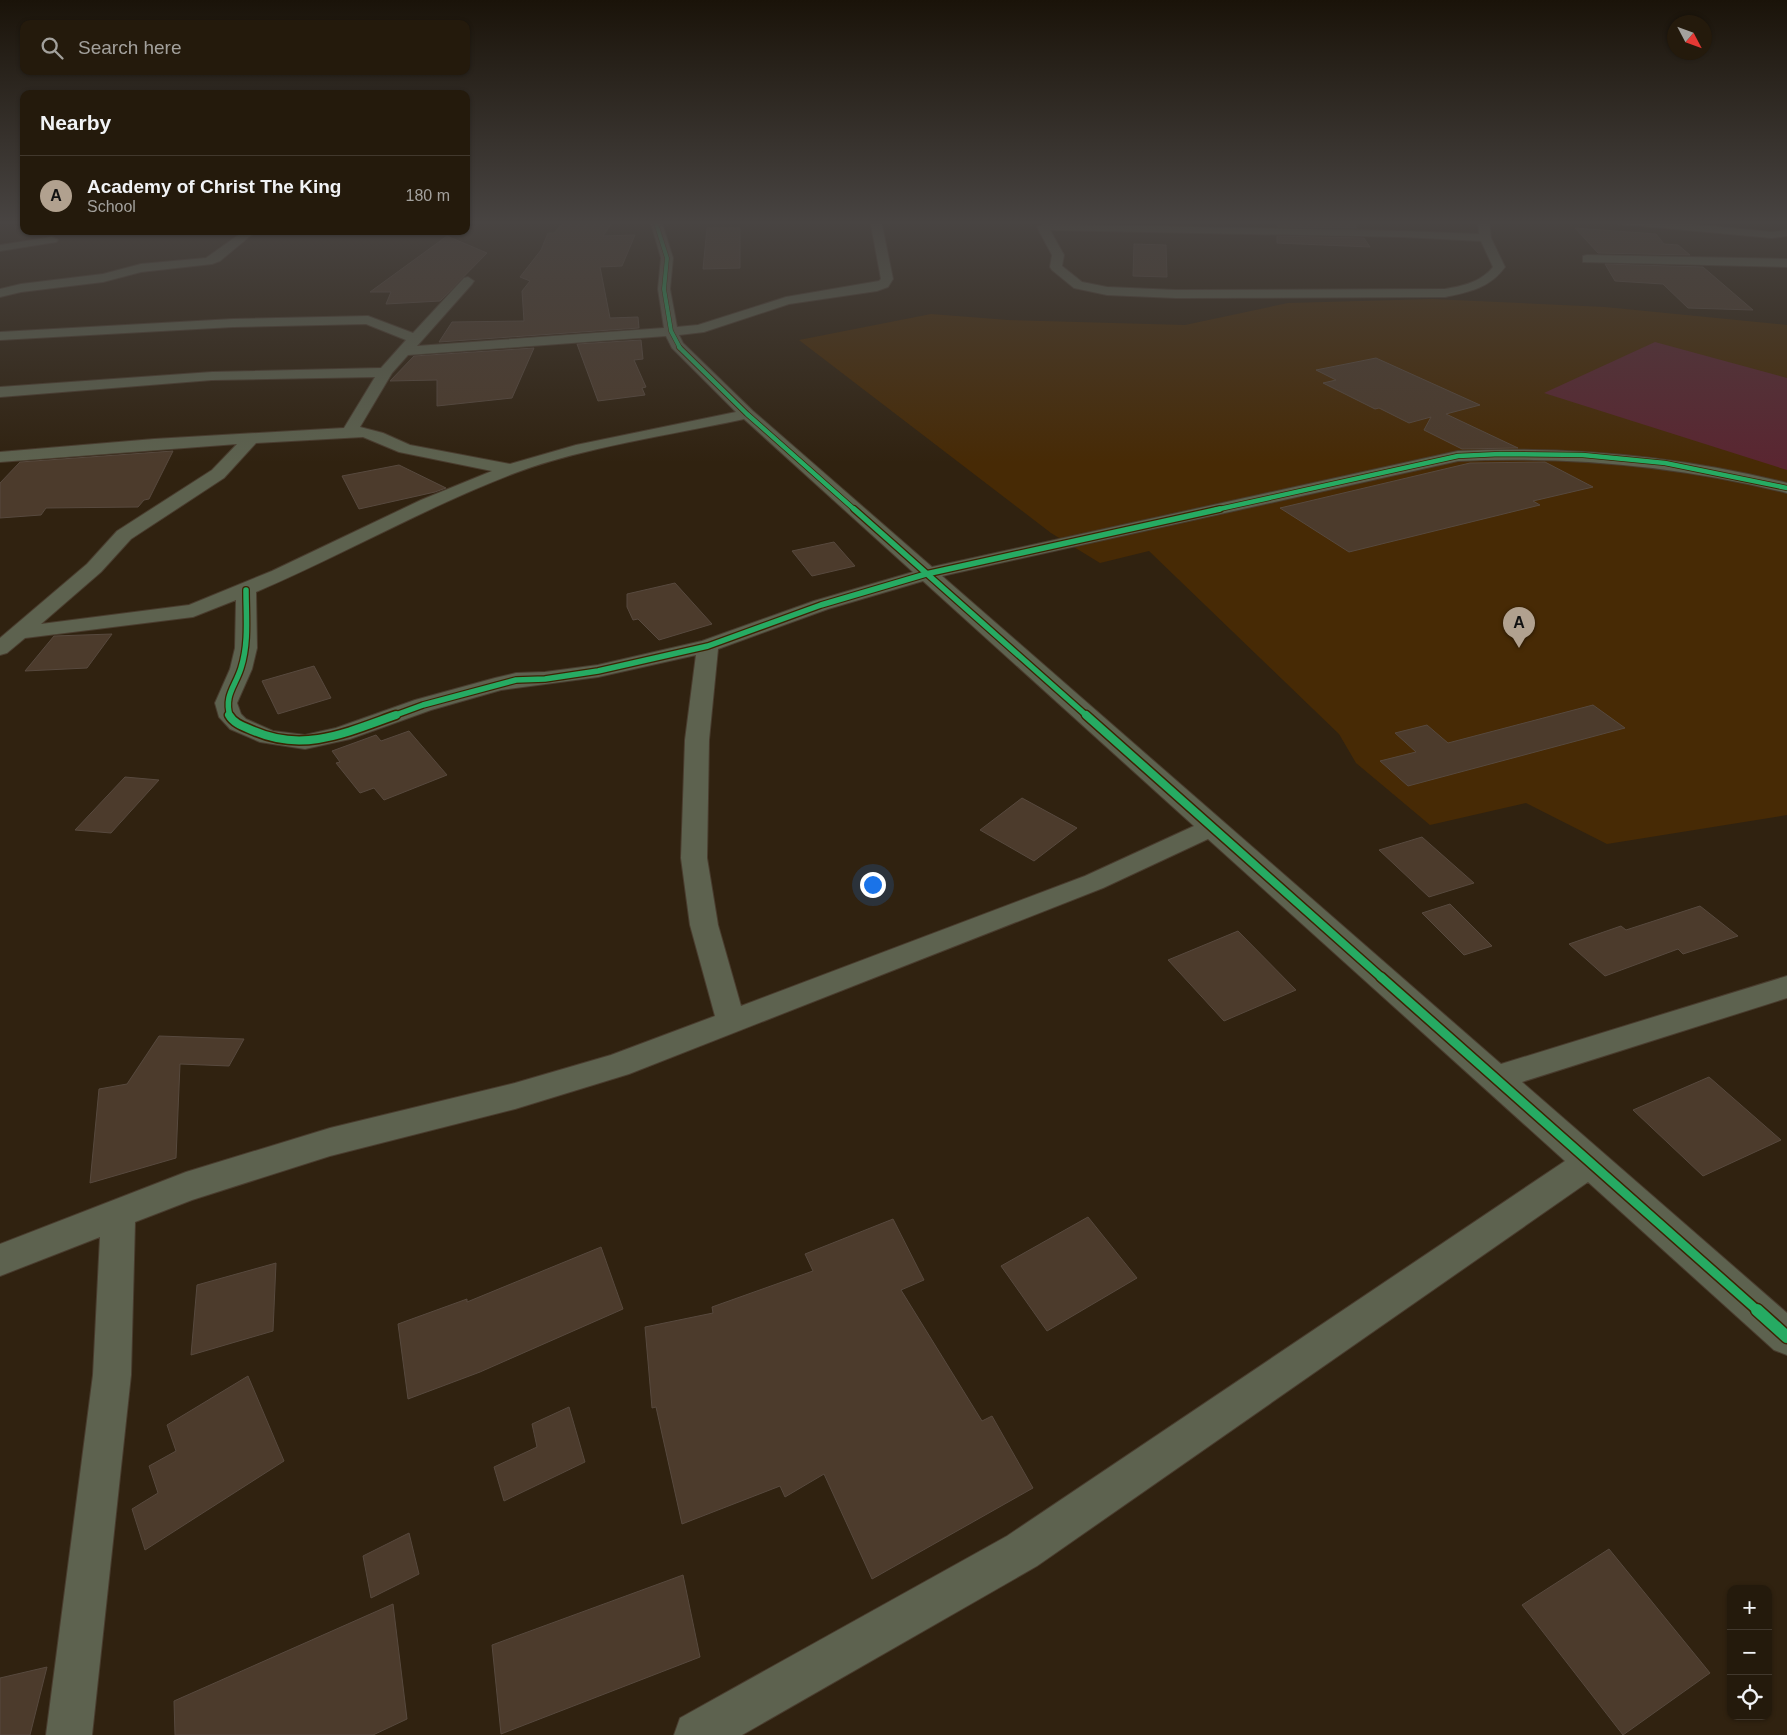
<!DOCTYPE html>
<html lang="en">
<head>
<meta charset="utf-8">
<style>
  body { margin:0; font-family:Helvetica,sans-serif; background:#2c2315; color:#f1f3f6 }
  .controls { position:absolute; right:15px; bottom:15px; display:grid; overflow:hidden; border-radius:10px; box-shadow:0 1px 4px #0004 }
  .controls button { width:45px; height:45px; display:grid; place-items:center; padding:0; border:0; border-bottom:1px solid #41382d; background:#241a0c; color:#f1f3f6; font:25px sans-serif }
  .compass { position:absolute; left:1667px; top:15px; width:45px; height:45px; border-radius:50%; background:#241a0c; box-shadow:0 1px 4px #0004; rotate:131deg }
  .you { position:absolute; left:872px; top:884px; width:18px; height:18px; margin:-12px; border:4px solid #fff; border-radius:50%; background:#1a73e8; box-shadow:0 0 0 8px #1a73e833 }
  .badge { display:grid; place-items:center; width:32px; height:32px; border-radius:50%; background:#b1a18f; color:#111; font-size:16px; font-weight:700 }
  .pin { position:absolute; translate:-50% -41px; filter:drop-shadow(0 1px 2px #0008) }
  .pin::after { content:''; position:absolute; top:26px; width:18px; height:15px; background:inherit; clip-path:polygon(0 0,100% 0,50% 100%) }
  .list { margin:0; padding:0; list-style:none }
  h2 { display:flex; justify-content:space-between; align-items:center; height:65px; margin:0; padding:0 20px; font-size:21px }
  h2 small { font-size:16px; font-weight:400; color:#a3a19d }
  .list li { display:grid; grid-template-columns:32px 1fr auto; gap:15px; align-items:center; box-sizing:border-box; height:80px; padding:0 20px; border-top:1px solid #41382d }
  .list b { display:block; font-size:19px; white-space:nowrap }
  .list p { margin:0; font-size:16px; white-space:nowrap; color:#a3a19d }
  .list em { font-size:16px; font-style:normal; color:#a3a19d }
  .icon { flex:none; width:28px; height:28px; fill:none; stroke:currentColor; stroke-width:2; stroke-linecap:round; stroke-linejoin:round }
  .map { position:relative; flex:none; width:1787px; height:1735px; overflow:hidden }
  .search { position:absolute; background:#241a0c; box-shadow:0 1px 4px #0004; left:20px; top:20px; width:450px; height:55px; display:flex; align-items:center; gap:12px; box-sizing:border-box; padding:0 18px; border-radius:10px; color:#a3a19d; font-size:19px }
  .panel { position:absolute; background:#241a0c; box-shadow:0 1px 4px #0004; left:20px; top:90px; width:450px; height:145px; border-radius:10px }
  .map>svg:first-child { display:block }
  .built { fill:#472a05 }
  .green { fill:#5a2631 }
  .building { fill:#4c3b2c; stroke:#57493e }
  .lines { fill:none; stroke-linecap:round; stroke-linejoin:round }
  .street-casing { stroke:#493c2e; stroke-width:2 }
  .street { fill:#5d624f; fill-rule:evenodd }
  .cycleway-far5-casing { stroke:#3d2303; stroke-width:5 }
  .cycleway-far4-casing { stroke:#3d2303; stroke-width:6 }
  .cycleway-far3-casing { stroke:#3d2303; stroke-width:8 }
  .cycleway-far2-casing { stroke:#3d2303; stroke-width:11 }
  .cycleway-far1-casing { stroke:#3d2303; stroke-width:12 }
  .cycleway-casing { stroke:#3d2303; stroke-width:15 }
  .cycleway-far5 { stroke:#26ab63; stroke-width:4 }
  .cycleway-far4 { stroke:#26ab63; stroke-width:4.5 }
  .cycleway-far3 { stroke:#26ab63; stroke-width:5.5 }
  .cycleway-far2 { stroke:#26ab63; stroke-width:8 }
  .cycleway-far1 { stroke:#26ab63; stroke-width:9 }
  .cycleway { stroke:#26ab63; stroke-width:12 }
</style>
</head>
<body>
<div class="map">
<svg width="1787" height="1735" viewBox="0 0 1787 1735">
  <rect width="100%" height="100%" fill="#302210"/>
  <polygon class="built" points="1432,299 1605,307 1787,325 1787,815 1607,844 1526,803 1430,825 1356,763 1339,734 1149,551 1100,563 1051,533 799,340 931,314 1008,320 1185,325 1288,303"/>
  <polygon class="green" points="1655,342 1787,378 1787,470 1544,393"/>
  <g class="building">
    <polygon points="565,220 614,220 603,236 635,235 622,266 600,267 610,318 638,317 639,328 439,342 452,322 524,321 522,291 530,281 520,277 541,250 548,233 554,233"/>
    <polygon points="1278,220 1351,220 1357,228 1278,227"/>
    <polygon points="707,228 740,228 740,268 703,269"/>
    <polygon points="1575,228 1656,234 1664,244 1678,245 1690,255 1598,253"/>
    <polygon points="447,236 487,253 440,301 386,304 391,292 370,292"/>
    <polygon points="1277,236 1364,238 1370,247 1277,243"/>
    <polygon points="1134,244 1166,245 1167,277 1133,276"/>
    <polygon points="1605,264 1703,267 1753,310 1688,308 1663,284 1615,281"/>
    <polygon points="641,340 643,359 634,360 646,387 642,388 645,395 598,401 577,344"/>
    <polygon points="534,348 512,398 437,406 437,380 390,381 414,356"/>
    <polygon points="1376,358 1480,405 1446,414 1518,448 1462,449 1424,430 1431,417 1409,423 1379,408 1375,409 1323,383 1336,380 1316,370"/>
    <polygon points="173,451 149,499 144,500 138,507 46,508 41,515 0,518 0,483 20,462"/>
    <polygon points="1545,462 1593,487 1533,501 1540,505 1349,552 1280,508 1470,463"/>
    <polygon points="399,465 446,488 435,492 359,509 342,476"/>
    <polygon points="834,542 855,566 812,576 792,551"/>
    <polygon points="675,583 712,624 659,640 638,619 633,620 627,607 627,594"/>
    <polygon points="112,634 87,668 25,671 54,636"/>
    <polygon points="314,666 331,698 278,714 262,681"/>
    <polygon points="1593,705 1625,728 1408,786 1380,761 1416,752 1395,733 1427,725 1448,743"/>
    <polygon points="409,731 447,775 384,800 374,788 360,793 336,763 340,762 332,751 376,735 381,741"/>
    <polygon points="125,777 159,780 111,833 75,830"/>
    <polygon points="1022,798 1077,828 1034,861 980,830"/>
    <polygon points="1422,837 1474,883 1429,897 1379,850"/>
    <polygon points="1450,904 1492,946 1464,955 1422,913"/>
    <polygon points="1700,906 1738,936 1683,954 1678,949 1605,976 1569,944 1621,926 1626,930"/>
    <polygon points="1238,931 1296,990 1224,1021 1168,960"/>
    <polygon points="159,1036 244,1039 229,1066 180,1064 176,1158 90,1183 99,1089 127,1084"/>
    <polygon points="1709,1077 1781,1140 1703,1176 1633,1110"/>
    <polygon points="1088,1217 1137,1278 1047,1331 1001,1266"/>
    <polygon points="893,1219 924,1280 901,1290 982,1421 992,1416 1033,1488 872,1579 824,1474 785,1497 780,1486 682,1524 656,1407 652,1408 645,1327 713,1313 712,1307 813,1271 805,1254"/>
    <polygon points="601,1247 623,1309 480,1372 408,1399 398,1324 467,1299 467,1302"/>
    <polygon points="276,1263 273,1331 191,1355 197,1285"/>
    <polygon points="248,1376 284,1461 145,1550 132,1509 158,1493 149,1466 176,1451 167,1425"/>
    <polygon points="569,1407 585,1462 504,1501 494,1467 537,1447 532,1424"/>
    <polygon points="409,1533 419,1574 371,1598 363,1556"/>
    <polygon points="1609,1549 1710,1673 1623,1735 1522,1605"/>
    <polygon points="683,1575 700,1657 501,1734 492,1645"/>
    <polygon points="393,1604 407,1719 373,1735 175,1735 174,1701"/>
    <polygon points="47,1667 30,1735 0,1735 0,1678"/>
  </g>
  <g class="lines">
    <defs>
      <g id="street">
        <path d="M650,220H661L673,258L670,289L677,327L698,325L786,297L879,281L881,279L870,220H881L893,279L888,287L877,291L789,304L704,332L679,335L683,343L753,411L932,567L1458,451C1570,446 1678,456 1787,483V493C1678,466 1570,456 1458,461L942,576L1501,1064L1787,976V998L1522,1082L1787,1313V1355L1774,1350L1588,1182L1037,1566L742,1735H674L680,1718L1007,1536L1565,1161L1208,839L1103,888L629,1074L515,1109L330,1156L192,1200L135,1222L131,1375L92,1735H46L93,1375L100,1237L0,1276V1244L186,1172L330,1128L515,1083L611,1055L715,1016L690,925L681,858L685,740L696,655L598,677L501,690L431,710L350,739L305,749L260,742L230,729L219,717L215,703L230,669L235,648L236,600L193,617L25,638L7,653L0,655V638L87,564L117,531L212,470L237,444L0,462V452L154,439L344,428L375,377L212,380L0,397V387L212,372L381,368L406,340L366,324L233,327L0,340V332L233,319L368,316L413,333L464,278L468,277L474,281L472,284L417,346L664,328L658,289L661,258ZM666,336L672,348L736,412L576,445L510,464L410,445L383,433L360,427L392,373L408,355ZM744,419L913,572L814,601L702,641L598,665L545,672L516,673L495,678L415,700L336,728L305,735L273,731L246,719L241,714L237,703L252,669L257,648L256,592C343,555 426,507 515,473C584,447 671,435 744,419ZM363,437L399,452L492,471L421,500L272,571L189,605L41,624L101,572L131,539L224,478L256,443ZM923,581L1194,826L1085,876L741,1006L718,925L707,858L709,740L718,649L828,609Z"/>
        <path d="M1478,220H1489L1491,238L1505,267C1490,288 1469,292 1445,297L1176,298L1107,295L1074,288L1052,270L1050,267L1052,255L1037,227L1043,224L1403,231L1479,234ZM1050,230L1403,237L1481,241L1493,267C1481,282 1463,286 1445,289L1176,290L1107,287L1082,282L1062,266L1064,255Z"/>
        <polygon points="1604,220 1649,220 1772,232 1787,230 1787,236 1772,238 1609,223"/>
        <polygon points="244,231 256,231 220,261 212,264 141,272 103,282 21,292 0,297 0,289 21,284 103,274 141,264 206,258"/>
        <polygon points="52,237 58,240 56,242 0,251 0,245"/>
        <polygon points="1587,255 1787,259 1787,267 1583,262 1583,256"/>
      </g>
    </defs>
    <use href="#street" class="street-casing"/>
    <use href="#street" class="street"/>
    <defs>
      <polyline id="cycleway-far5" points="655,220 667,258 664,289 671,331 680,348"/>
      <g id="cycleway-far4">
        <polyline points="679,347 747,414 855,510"/>
        <polyline points="1215,510 1458,456 1500,454 1583,455 1665,463 1787,488"/>
      </g>
      <g id="cycleway-far3">
        <polyline points="854,509 1087,716"/>
        <path d="M230,716C224,695 235,687 241,668C249,643 246,616 246,590"/>
        <polyline points="393,716 423,705 516,680 545,679 598,671 708,646 821,605 926,574 1220,509"/>
      </g>
      <g id="cycleway-far2">
        <path d="M229,715C234,724 245,727 254,731C304,753 348,732 396,715"/>
        <polyline points="1086,715 1382,978"/>
      </g>
      <polyline id="cycleway-far1" points="1381,977 1758,1311"/>
      <polyline id="cycleway" points="1757,1310 1787,1337"/>
    </defs>
    <use href="#cycleway-far5" class="cycleway-far5-casing"/>
    <use href="#cycleway-far4" class="cycleway-far4-casing"/>
    <use href="#cycleway-far3" class="cycleway-far3-casing"/>
    <use href="#cycleway-far2" class="cycleway-far2-casing"/>
    <use href="#cycleway-far1" class="cycleway-far1-casing"/>
    <use href="#cycleway" class="cycleway-casing"/>
    <use href="#cycleway-far5" class="cycleway-far5"/>
    <use href="#cycleway-far4" class="cycleway-far4"/>
    <use href="#cycleway-far3" class="cycleway-far3"/>
    <use href="#cycleway-far2" class="cycleway-far2"/>
    <use href="#cycleway-far1" class="cycleway-far1"/>
    <use href="#cycleway" class="cycleway"/>
  </g>
  <linearGradient id="sky" x2="0" y2="1"><stop stop-color="#1a1309"/><stop offset="0.48" stop-color="#484442"/><stop offset="1" stop-color="#484442" stop-opacity="0"/></linearGradient>
  <rect width="1787" height="463" fill="url(#sky)"/>
</svg>
<div class="controls">
<button>+</button>
<button>−</button>
<button><svg class="icon" aria-label="locate" viewBox="0 0 24 24"><circle cx="12" cy="12" r="6"/><path d="M12 2v4M12 18v4M2 12h4M18 12h4"/></svg></button>
</div>
<svg class="compass" viewBox="-18 -18 36 36"><path d="M0-13l5 13h-10z" fill="#e53935"/><path d="M0 13l5-13h-10z" fill="#a3a19d"/></svg>
<div class="you"></div>
<div class="pin badge" style="left:1519px;top:648px">A</div>
<div class="search"><svg class="icon" aria-label="search" viewBox="0 0 24 24"><circle cx="10" cy="10" r="6"/><path d="M15 15l6 6"/></svg>Search here</div>
<section class="panel">
<h2>Nearby<small></small></h2>
<ul class="list">
<li><span class="badge">A</span><div><b>Academy of Christ The King</b><p>School</p></div><em>180 m</em></li>
</ul>
</section>
</div>
</body>
</html>
